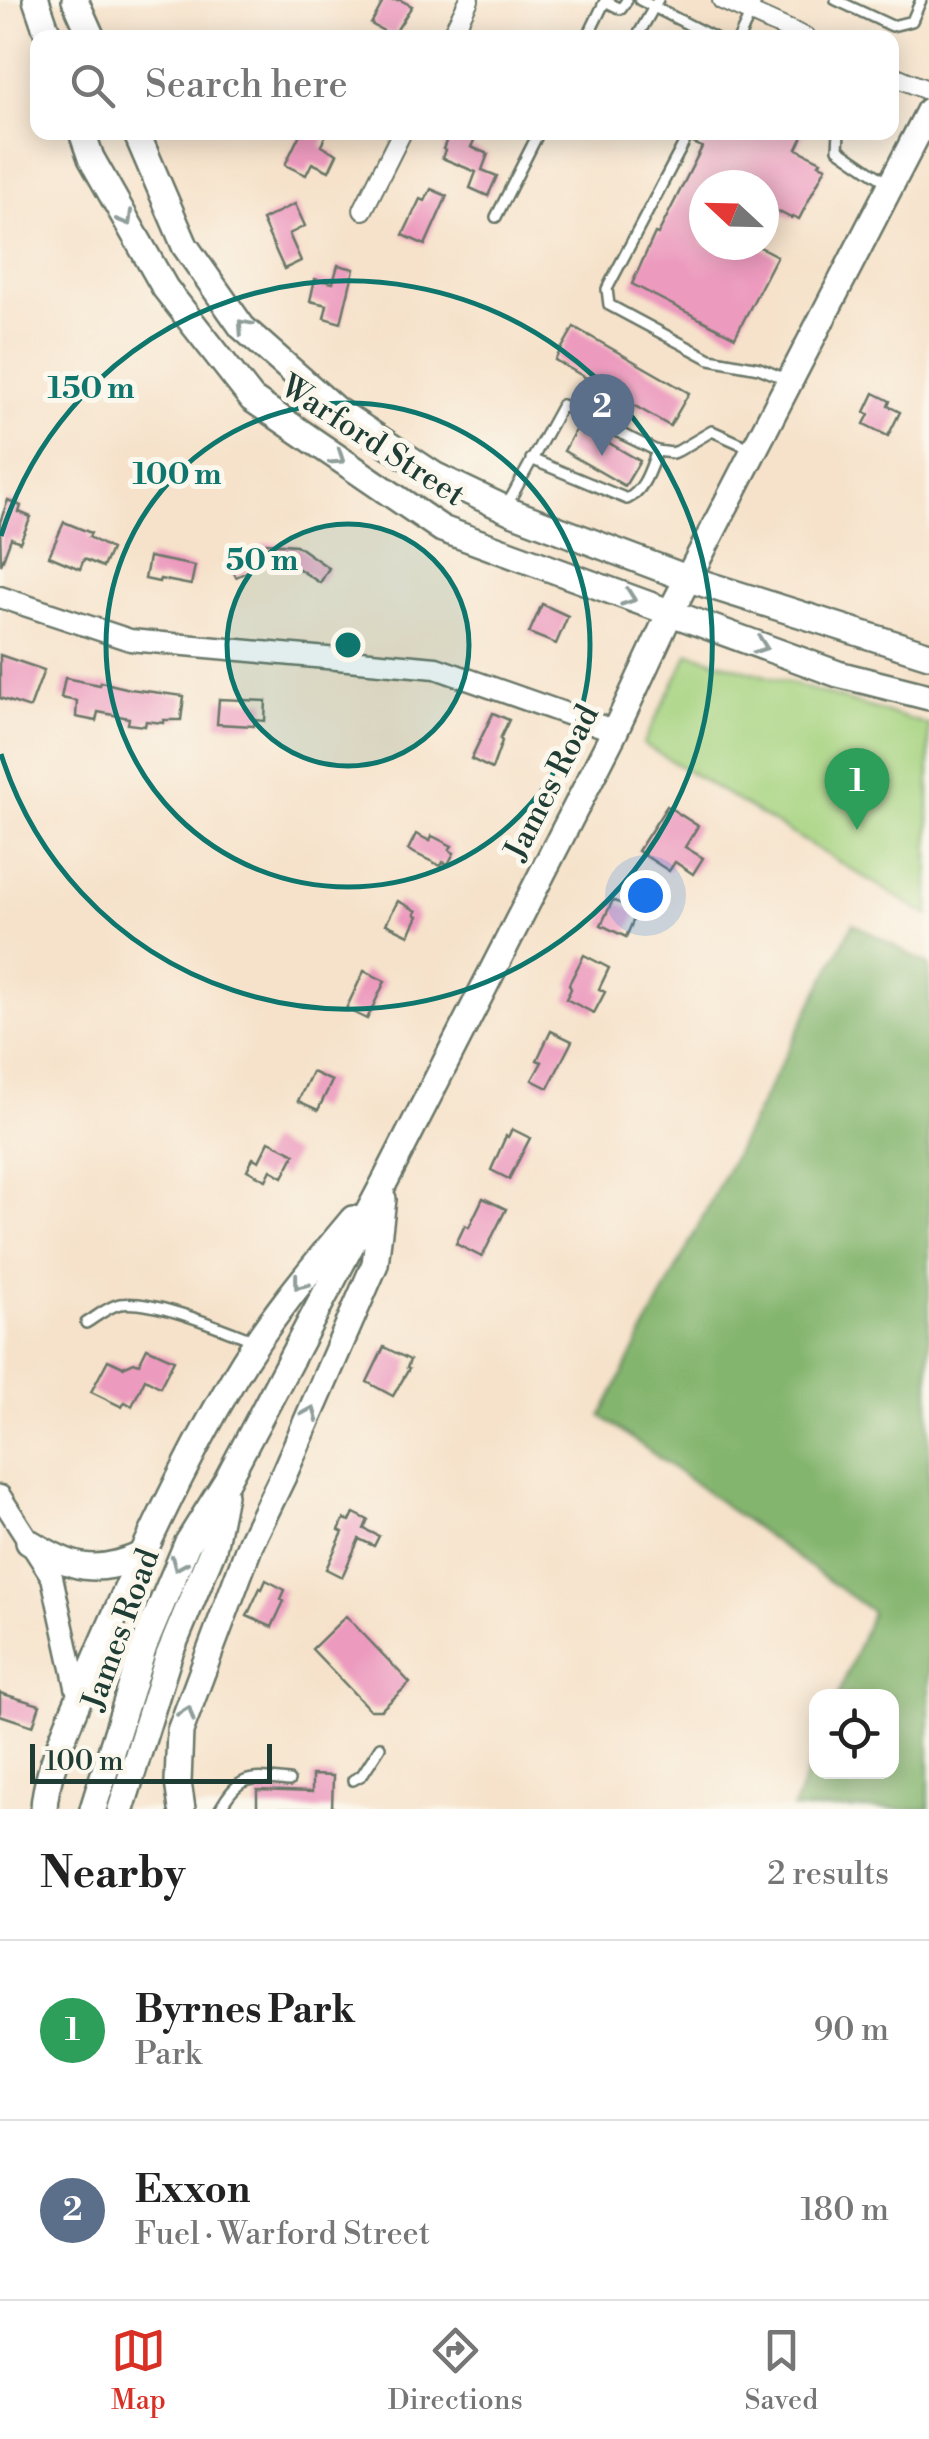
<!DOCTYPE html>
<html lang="en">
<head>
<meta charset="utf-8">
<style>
  body { margin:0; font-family:"Libre Bodoni",serif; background:#f6f6f6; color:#222 }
  .controls { position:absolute; right:30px; bottom:30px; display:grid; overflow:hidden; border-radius:20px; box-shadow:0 5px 25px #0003 }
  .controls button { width:90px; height:90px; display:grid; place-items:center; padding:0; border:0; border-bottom:2px solid #e0e0e0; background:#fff; color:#222; font:50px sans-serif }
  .compass { position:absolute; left:689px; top:170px; width:90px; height:90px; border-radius:50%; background:#fff; box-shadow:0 5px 25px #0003; rotate:292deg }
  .scale { position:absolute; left:30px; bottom:25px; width:242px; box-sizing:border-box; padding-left:10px; border:5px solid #1f3d34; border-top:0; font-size:28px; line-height:35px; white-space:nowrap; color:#1f3d34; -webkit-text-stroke:8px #fbf7ec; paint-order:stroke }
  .you { position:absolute; left:645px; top:895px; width:35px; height:35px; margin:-25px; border:8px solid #fff; border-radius:50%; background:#1a73e8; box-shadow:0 0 0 15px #1a73e833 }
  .badge { display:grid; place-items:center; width:65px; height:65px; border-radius:50%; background:#d93025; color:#fff; font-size:32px; font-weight:700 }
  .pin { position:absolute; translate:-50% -82px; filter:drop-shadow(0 2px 5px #0008) }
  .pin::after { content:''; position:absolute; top:52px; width:35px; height:30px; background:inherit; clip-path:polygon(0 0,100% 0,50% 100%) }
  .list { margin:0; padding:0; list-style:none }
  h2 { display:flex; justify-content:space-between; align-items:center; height:130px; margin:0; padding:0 40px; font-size:42px }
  h2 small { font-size:32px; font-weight:400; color:#767676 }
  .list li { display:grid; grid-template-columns:65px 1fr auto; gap:30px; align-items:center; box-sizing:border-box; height:180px; padding:0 40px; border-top:2px solid #e0e0e0 }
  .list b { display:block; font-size:38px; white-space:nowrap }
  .list p { margin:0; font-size:32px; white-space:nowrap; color:#767676 }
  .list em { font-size:32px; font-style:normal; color:#767676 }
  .icon { flex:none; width:55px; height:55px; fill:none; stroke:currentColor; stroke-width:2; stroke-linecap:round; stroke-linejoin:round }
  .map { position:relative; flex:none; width:929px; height:1809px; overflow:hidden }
  .search { position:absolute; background:#fff; box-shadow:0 5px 25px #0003; left:30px; right:30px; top:30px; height:110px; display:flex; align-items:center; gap:25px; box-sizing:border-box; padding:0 35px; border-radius:20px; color:#767676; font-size:38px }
  .sheet { height:490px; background:#fff }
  nav { display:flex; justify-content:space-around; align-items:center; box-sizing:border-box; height:140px; border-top:2px solid #e0e0e0; background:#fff; font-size:28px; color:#767676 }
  nav a { display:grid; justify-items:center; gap:5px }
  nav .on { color:#d93025 }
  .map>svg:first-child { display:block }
  .green { fill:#a6d380; stroke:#62885a; stroke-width:2.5 }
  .forest { fill:#84b56e; stroke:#527951; stroke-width:2.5 }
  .building { fill:#ec9abe }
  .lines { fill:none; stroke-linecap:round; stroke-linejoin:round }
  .service-casing { stroke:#6a7768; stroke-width:14 }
  .minor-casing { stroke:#6a7768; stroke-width:22 }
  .tertiary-casing { stroke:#6a7768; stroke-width:25 }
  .secondary-casing { stroke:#6a7768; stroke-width:30 }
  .service { stroke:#fff; stroke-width:9 }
  .minor { stroke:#fff; stroke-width:18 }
  .tertiary { stroke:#fff; stroke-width:20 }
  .secondary { stroke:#fff; stroke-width:25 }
  .oneway { stroke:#8f9e9a }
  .ring { fill:none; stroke:#0f766e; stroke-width:5 }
  .labels { text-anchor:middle; stroke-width:10; stroke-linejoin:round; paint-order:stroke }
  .street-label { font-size:32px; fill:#1f3d34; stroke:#fbf7ec }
  .centre { fill:#0f766e; stroke:#fbf7ec; stroke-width:5 }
  .ring-label { font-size:30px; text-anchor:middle; font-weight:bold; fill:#0f766e; stroke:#fbf7ec; stroke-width:10; stroke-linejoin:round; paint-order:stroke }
</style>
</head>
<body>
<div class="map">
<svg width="929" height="1809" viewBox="0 0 929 1809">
  <rect width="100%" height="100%" fill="#fbf7ec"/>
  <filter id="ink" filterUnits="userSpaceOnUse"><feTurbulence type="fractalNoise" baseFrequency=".01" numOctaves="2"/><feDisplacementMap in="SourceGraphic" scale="20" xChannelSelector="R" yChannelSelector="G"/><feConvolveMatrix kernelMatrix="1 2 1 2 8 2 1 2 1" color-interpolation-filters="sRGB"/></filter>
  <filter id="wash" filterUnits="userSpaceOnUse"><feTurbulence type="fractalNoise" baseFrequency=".0048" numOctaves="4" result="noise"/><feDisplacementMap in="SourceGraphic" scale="40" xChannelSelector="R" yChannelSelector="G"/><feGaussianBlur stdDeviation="2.25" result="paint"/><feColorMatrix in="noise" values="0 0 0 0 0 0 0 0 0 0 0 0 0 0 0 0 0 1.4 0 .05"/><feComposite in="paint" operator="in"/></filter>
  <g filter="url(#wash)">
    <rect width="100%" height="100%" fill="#f6e2ca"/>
    <polygon class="green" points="689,653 929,725 929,916 643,744"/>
    <polygon class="forest" points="853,923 929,965 929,1809 793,1809 816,1750 816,1772 892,1772 892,1696 838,1696 872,1612 601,1416"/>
    <g id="blocks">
      <g class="building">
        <polygon points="384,0 400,0 412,6 393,36 371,24"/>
        <polygon points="301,132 327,132 321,146 337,154 329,171 312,163 306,175 285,165"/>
        <polygon points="450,132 478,132 471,147 488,154 482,170 497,176 488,196 470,188 476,172 442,158 445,150 443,149"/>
        <polygon points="691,132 805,132 797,149 821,161 819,164 826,167 799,219 793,216 791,218 764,204 764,185 704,185 704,245 756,245 777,256 735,337 632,284 655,233 658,234 702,147 693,143 694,138"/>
        <polygon points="431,189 447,196 425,245 403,235 420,199 425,201"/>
        <polygon points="295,204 305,226 289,234 301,261 284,269 262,220"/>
        <polygon points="338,265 354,269 341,323 324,318 327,305 310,301 315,279 333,283"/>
        <polygon points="574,327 689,393 670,426 555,360"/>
        <polygon points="874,393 890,401 888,406 900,412 888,436 864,424 869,414 865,412"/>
        <polygon points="578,425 640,461 625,486 564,451"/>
        <polygon points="8,500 21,506 19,512 31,517 20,542 11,538 1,565 0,522"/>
        <polygon points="64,522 91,533 89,537 111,549 103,567 84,559 80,569 49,556"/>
        <polygon points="266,543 296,545 329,568 320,583 290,563 269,561 236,577 229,562"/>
        <polygon points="149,557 195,566 191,585 160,579 159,582 145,579"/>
        <polygon points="542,604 568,616 556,644 529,633"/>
        <polygon points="0,655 44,670 30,708 0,698"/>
        <polygon points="65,678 100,685 101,682 130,689 184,696 181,720 164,720 164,723 146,721 145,726 128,724 129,718 98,712 96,721 76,717 77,701 61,698"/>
        <polygon points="219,699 266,701 265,721 255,720 254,726 217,724"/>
        <polygon points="493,713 509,720 500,739 502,741 492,769 471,759"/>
        <polygon points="667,806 698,826 685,847 703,858 693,874 675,862 669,871 638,851"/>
        <polygon points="416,834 430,841 432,836 452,846 449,850 454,853 448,864 443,862 441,866 408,850"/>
        <polygon points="613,900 637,912 626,937 601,925"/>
        <polygon points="398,901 417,911 415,914 418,916 409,935 386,924"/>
        <polygon points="584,955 609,968 599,989 605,992 594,1013 566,999 571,989 569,984"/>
        <polygon points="364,971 385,981 367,1019 346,1009"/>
        <polygon points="551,1031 572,1041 548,1088 532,1080 542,1062 537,1060"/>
        <polygon points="312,1072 332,1081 318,1110 298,1101"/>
        <polygon points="512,1129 530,1138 509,1179 491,1170 506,1136 508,1137"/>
        <polygon points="269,1141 295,1154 283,1177 271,1170 266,1180 247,1170 253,1158 259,1161"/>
        <polygon points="483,1198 506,1209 482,1257 456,1244 465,1225 469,1227"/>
        <polygon points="384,1347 410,1360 407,1368 409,1369 393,1396 367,1382"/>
        <polygon points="147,1348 174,1360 160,1387 145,1379 132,1406 125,1402 122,1407 91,1392 108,1360 123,1367 134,1362 139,1364"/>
        <polygon points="354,1513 368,1520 364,1529 379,1536 374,1546 359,1539 342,1577 326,1569 343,1532 339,1530 344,1519 350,1521"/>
        <polygon points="266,1580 285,1590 281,1599 284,1601 272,1627 247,1616 260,1588 262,1589"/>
        <polygon points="346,1616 410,1683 381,1710 370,1710 312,1649"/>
        <polygon points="0,1693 40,1705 33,1726 0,1715"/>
        <polygon points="312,1775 333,1776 332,1809 257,1809 257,1790 312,1792"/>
      </g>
    </g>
  </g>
  <g filter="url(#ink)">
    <use href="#blocks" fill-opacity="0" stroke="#6a7768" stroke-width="2.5"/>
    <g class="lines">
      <defs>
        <g id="service">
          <polyline points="640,0 715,38"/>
          <polyline points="836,0 892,26 912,21 921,0"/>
          <polyline points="637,37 658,0"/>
          <polyline points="587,38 605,1 621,9 627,0"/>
          <polyline points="739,38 757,0"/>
          <polyline points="839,132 838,149 889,184"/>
          <polyline points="686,139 607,289 609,305 710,359 759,368 788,380"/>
          <polyline points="496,217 539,132"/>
          <path d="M531,459L627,499C645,490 650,468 657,451"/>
          <polyline points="506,507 562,405 657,451 672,453 678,451 712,431 750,448"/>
          <path d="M86,1323C96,1317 109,1306 120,1304C154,1299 223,1329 255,1341"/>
          <polyline points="353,1780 362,1775 380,1747"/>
          <path d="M220,1809C240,1773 251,1777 289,1781"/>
        </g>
        <g id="minor">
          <polyline points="722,0 807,38"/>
          <polyline points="450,38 469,0"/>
          <polyline points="892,75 929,91"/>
          <polyline points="363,210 402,132"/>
        </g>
        <g id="tertiary">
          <polyline points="0,597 130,640 436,668 615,731"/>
          <polyline points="0,1496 52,1577 79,1700"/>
        </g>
        <g id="secondary">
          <polyline points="36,0 49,38"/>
          <polyline points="75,0 92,38"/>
          <polyline points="82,132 91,158 165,288 252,399 442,529 838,674 929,697"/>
          <polyline points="136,132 185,246 242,327 336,410 434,475 512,512 689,579 929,655"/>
          <path d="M29,1542C74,1569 95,1576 144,1554"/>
          <path d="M44,1809C45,1770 77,1704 93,1666C135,1568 180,1470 234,1378C267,1321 311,1269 353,1219"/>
          <polyline points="93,1809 144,1646 187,1544 227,1480 385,1181 615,731 670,613 929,111"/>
          <polyline points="121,1809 169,1655 213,1549 224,1495"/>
          <polyline points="182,1809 178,1782 180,1731 251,1542 283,1476 375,1264 383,1199"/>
        </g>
      </defs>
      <use href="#service" class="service-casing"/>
      <use href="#minor" class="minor-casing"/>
      <use href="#tertiary" class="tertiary-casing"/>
      <use href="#secondary" class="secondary-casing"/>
      <use href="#service" class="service"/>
      <use href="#minor" class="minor"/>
      <use href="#tertiary" class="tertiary"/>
      <use href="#secondary" class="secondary"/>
    </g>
    <defs><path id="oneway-chevron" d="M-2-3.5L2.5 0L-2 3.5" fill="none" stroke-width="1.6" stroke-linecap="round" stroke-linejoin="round" transform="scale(2.5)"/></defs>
    <g class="oneway">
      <use href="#oneway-chevron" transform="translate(126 219) rotate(60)"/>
      <use href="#oneway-chevron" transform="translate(244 326) rotate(-132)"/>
      <use href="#oneway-chevron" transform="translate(338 458) rotate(34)"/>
      <use href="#oneway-chevron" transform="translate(629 598) rotate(20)"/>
      <use href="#oneway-chevron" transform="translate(761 646) rotate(20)"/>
      <use href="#oneway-chevron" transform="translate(300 1283) rotate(128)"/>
      <use href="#oneway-chevron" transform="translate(311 1413) rotate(-67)"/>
      <use href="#oneway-chevron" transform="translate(178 1564) rotate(113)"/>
      <use href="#oneway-chevron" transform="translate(187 1713) rotate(-70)"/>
    </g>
  </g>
  <circle cx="348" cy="645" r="121" fill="#0f766e" fill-opacity=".12"/>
  <g class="ring">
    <circle cx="348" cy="645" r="121"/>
    <circle cx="348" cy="645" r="242"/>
    <path d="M1 536A364 364 0 1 1 1 754"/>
  </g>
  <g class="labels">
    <g class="street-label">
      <text transform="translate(373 440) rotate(33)" y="11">Warford Street</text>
      <text transform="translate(551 782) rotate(-63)" y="11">James Road</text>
      <text transform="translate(120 1629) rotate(-70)" y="11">James Road</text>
    </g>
  </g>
  <circle cx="348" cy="645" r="15" class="centre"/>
  <g class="ring-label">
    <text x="91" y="398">150 m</text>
    <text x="177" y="484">100 m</text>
    <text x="262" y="570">50 m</text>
  </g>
</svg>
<div class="controls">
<button><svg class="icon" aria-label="locate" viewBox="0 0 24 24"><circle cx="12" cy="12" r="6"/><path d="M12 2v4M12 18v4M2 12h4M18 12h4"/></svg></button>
</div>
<svg class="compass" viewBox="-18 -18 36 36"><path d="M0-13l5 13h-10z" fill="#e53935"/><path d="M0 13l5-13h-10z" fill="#767676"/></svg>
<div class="scale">100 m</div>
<div class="you"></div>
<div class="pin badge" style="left:857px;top:830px;background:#2e9e5b">1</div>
<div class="pin badge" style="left:602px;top:456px;background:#5c6f8a">2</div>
<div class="search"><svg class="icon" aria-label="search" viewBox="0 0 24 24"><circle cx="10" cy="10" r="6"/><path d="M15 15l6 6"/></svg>Search here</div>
</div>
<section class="sheet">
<h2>Nearby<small>2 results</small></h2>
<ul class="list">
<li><span class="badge" style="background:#2e9e5b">1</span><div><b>Byrnes Park</b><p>Park</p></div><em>90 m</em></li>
<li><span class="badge" style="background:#5c6f8a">2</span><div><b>Exxon</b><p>Fuel · Warford Street</p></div><em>180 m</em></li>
</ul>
</section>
<nav>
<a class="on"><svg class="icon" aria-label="map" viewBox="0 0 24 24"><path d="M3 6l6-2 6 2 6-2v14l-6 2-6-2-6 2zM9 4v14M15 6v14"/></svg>Map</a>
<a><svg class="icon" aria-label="directions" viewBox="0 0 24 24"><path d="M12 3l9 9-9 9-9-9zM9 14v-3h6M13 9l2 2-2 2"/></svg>Directions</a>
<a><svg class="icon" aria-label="saved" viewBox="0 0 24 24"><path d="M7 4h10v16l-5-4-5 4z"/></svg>Saved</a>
</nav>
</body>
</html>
